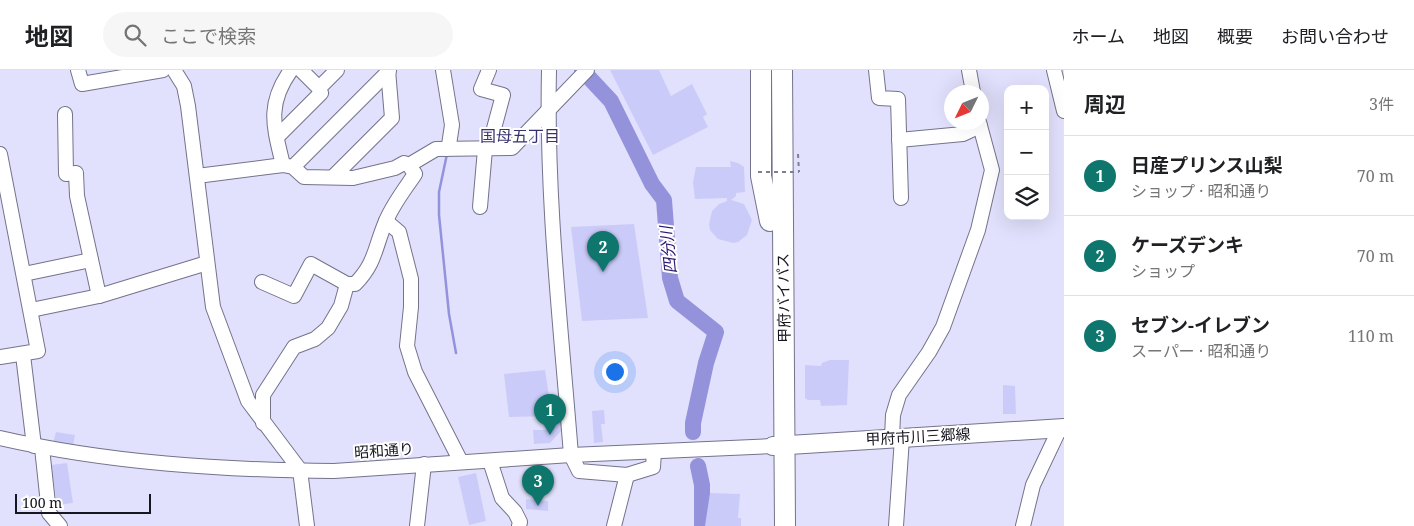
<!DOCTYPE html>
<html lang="ja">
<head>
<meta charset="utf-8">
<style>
  body { margin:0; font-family:"Noto Serif","Noto Sans JP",serif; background:#f6f6f6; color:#202124 }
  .controls { position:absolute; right:15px; top:15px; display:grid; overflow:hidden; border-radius:10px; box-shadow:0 5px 20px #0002 }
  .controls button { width:45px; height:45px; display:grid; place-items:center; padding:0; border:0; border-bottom:1px solid #e0e0e0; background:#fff; color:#202124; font:25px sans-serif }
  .compass { position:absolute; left:944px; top:15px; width:45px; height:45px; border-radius:50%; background:#fff; box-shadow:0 5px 20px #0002; rotate:227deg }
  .scale { position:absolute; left:15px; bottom:12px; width:136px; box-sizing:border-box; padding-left:5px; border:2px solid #161620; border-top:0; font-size:14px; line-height:18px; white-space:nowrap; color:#161620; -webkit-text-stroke:4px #fff; paint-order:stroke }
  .you { position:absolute; left:614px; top:301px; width:18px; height:18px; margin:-12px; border:4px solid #fff; border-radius:50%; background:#1a73e8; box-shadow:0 0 0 8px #1a73e833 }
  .badge { display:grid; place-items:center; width:32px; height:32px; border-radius:50%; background:#0f766e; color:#fff; font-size:16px; font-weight:700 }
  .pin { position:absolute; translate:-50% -41px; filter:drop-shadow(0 1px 2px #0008) }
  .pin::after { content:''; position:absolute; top:26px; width:18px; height:15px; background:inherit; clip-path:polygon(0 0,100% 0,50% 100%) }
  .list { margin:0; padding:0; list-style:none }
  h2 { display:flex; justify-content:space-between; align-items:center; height:65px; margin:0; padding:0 20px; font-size:21px }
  h2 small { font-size:16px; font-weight:400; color:#757577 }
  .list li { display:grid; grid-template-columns:32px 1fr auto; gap:15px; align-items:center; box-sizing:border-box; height:80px; padding:0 20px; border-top:1px solid #e0e0e0 }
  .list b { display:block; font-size:19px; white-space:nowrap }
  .list p { margin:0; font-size:16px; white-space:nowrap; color:#757577 }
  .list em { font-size:16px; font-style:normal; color:#757577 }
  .icon { flex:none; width:28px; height:28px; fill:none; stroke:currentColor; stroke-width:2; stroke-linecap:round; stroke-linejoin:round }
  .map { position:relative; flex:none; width:1064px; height:456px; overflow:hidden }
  header { display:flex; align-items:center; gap:30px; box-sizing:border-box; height:70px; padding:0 25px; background:#fff; border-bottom:1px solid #e0e0e0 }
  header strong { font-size:24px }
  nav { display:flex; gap:28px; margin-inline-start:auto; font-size:18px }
  .search { width:350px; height:45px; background:#f6f6f6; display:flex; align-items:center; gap:12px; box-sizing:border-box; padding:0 18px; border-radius:28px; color:#757577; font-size:19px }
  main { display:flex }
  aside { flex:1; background:#fff }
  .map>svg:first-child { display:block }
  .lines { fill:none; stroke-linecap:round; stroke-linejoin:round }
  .stream { stroke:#9592dc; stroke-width:2.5 }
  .river { stroke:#9592dc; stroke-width:16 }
  .building { fill:#cbcbfa }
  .minor-casing { stroke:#73738c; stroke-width:16 }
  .major-casing { stroke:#73738c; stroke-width:20 }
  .highway-casing { stroke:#73738c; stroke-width:22 }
  .path { stroke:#7f7f93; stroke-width:2; stroke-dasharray:4 4; stroke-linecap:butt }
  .minor { stroke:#fff; stroke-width:14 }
  .major { stroke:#fff; stroke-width:18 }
  .highway { stroke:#fff; stroke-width:20 }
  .path-bridge { stroke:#7f7f93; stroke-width:2; stroke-dasharray:4 4; stroke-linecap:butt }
  .labels { text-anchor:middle; stroke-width:4; stroke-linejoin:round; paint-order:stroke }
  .street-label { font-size:15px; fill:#161620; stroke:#fff }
  .neighbourhood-label { font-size:16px; fill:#39326e; stroke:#fff }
  .water-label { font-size:16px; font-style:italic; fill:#2e1a70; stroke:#fff }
</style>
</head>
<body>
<header>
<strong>地図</strong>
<div class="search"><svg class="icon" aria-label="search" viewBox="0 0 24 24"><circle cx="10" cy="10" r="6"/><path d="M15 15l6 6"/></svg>ここで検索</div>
<nav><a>ホーム</a><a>地図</a><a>概要</a><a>お問い合わせ</a></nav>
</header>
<main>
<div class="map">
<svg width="1064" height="456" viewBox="0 0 1064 456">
  <rect width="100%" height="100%" fill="#e1e1fd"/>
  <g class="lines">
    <polyline class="stream" points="447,84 439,122 439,145 449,244 456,283"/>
    <g class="river">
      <polyline points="582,0 611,31 652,114 664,130 670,208 677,231 716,262 706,293 693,353 693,362"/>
      <polyline points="698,396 702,415 702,456"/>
    </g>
  </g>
  <g class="building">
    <polygon points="610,0 659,0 671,26 692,14 707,44 703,47 708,57 653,85"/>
    <polygon points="730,91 738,93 744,97 745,122 736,123 736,126 731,130 744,134 752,150 747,165 738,172 733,173 718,169 710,160 709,154 712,141 719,134 727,131 727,128 695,129 693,112 696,97 731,97"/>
    <polygon points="634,154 648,248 582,251 571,157"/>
    <polygon points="830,290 849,290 847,335 821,336 820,330 808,330 805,328 805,295 821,296 822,293"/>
    <polygon points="545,300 552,346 509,347 504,304"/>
    <polygon points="1003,315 1015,316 1016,344 1003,344"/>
    <polygon points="604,340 605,354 601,354 603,372 594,373 592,341"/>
    <polygon points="562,349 562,360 550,373 534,374 533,360 548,360 547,350"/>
    <polygon points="56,362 75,365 73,376 53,373"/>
    <polygon points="67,393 73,433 57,435 51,395"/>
    <polygon points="476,403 486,451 469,455 458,407"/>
    <polygon points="710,423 740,424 738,448 741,448 741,456 705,456"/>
    <polygon points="526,429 548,431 548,441 526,439"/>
  </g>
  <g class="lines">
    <defs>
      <g id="minor">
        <polyline points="78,0 82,14 163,0"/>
        <polyline points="174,0 184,16 188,36 213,237 248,331 300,400 307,456"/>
        <polyline points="301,0 319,18"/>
        <polyline points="443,0 452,55 449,75 446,79"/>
        <path d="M549,0C546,129 561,257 571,385L579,401L627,405L653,397L654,382"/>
        <polyline points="876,0 879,28 898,29 901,128"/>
        <polyline points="969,0 973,22"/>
        <polyline points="1054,0 1064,41"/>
        <polyline points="65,44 66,104 76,103 77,126 99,226"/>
        <polyline points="277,67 321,23 319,18 337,0"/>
        <polyline points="899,70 963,64 980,56"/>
        <polyline points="489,77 503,25 481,19 489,0"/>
        <polyline points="0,84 38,281 0,287"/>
        <path d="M283,95C274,57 266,35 291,0"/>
        <polyline points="293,97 389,1"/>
        <polyline points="197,106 283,95 293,97 304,107 353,108 395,98 404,93 409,95 436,79 512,78 587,0"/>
        <polyline points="334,106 392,48 388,0"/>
        <polyline points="480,137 485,79"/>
        <polyline points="386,151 399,162 411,209 411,237 407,276 415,302 461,392"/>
        <polyline points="24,204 91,190"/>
        <path d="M262,212L294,226L311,194L347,214H355C376,193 375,176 386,151C393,134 405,119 415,104L409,95"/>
        <polyline points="31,240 99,226 207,193"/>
        <polyline points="23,285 34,376"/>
        <polyline points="263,353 263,325 294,277 315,269 328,258 341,236 347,214"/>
        <path d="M0,368C109,393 222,400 334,401L571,385L773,376"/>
        <polyline points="892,368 893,345 899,325 929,282 943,257 978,160 992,100 979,52"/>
        <polyline points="42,378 49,443 60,456"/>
        <polyline points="490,391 502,428 515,442 520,452 519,456"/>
        <polyline points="417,456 424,394"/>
        <polyline points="614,456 627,405"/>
        <polyline points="896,456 902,368"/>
        <polyline points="1023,456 1033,415 1060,358"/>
      </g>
      <polyline id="major" points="773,376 1064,358"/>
      <g id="highway">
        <polyline points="761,0 761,106 770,151"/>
        <polyline points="782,0 785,456"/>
      </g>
    </defs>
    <use href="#minor" class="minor-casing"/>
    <use href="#major" class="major-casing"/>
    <use href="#highway" class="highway-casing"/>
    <polyline class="path" points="798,84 799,102"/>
    <use href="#minor" class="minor"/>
    <use href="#major" class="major"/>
    <use href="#highway" class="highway"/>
    <polyline class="path-bridge" points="758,102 799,102"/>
  </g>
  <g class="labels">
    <g class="street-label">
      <text transform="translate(784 228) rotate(-91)" y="5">甲府バイパス</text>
      <text transform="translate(918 367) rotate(-3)" y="5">甲府市川三郷線</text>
      <text transform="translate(384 381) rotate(-4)" y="5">昭和通り</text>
    </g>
    <g class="neighbourhood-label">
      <text x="520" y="72">国母五丁目</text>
    </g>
    <g class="water-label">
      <text transform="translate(668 180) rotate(-96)" y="6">四分川</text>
    </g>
  </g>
</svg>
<div class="controls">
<button>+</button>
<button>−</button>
<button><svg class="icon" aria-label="layers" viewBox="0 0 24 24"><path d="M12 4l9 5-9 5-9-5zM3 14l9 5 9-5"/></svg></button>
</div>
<svg class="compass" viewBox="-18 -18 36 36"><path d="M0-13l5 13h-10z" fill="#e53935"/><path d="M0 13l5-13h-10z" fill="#757577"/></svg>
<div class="scale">100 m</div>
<div class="you"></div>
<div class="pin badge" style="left:550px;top:365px">1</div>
<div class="pin badge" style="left:603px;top:202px">2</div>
<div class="pin badge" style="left:538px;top:436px">3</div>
</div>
<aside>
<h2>周辺<small>3件</small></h2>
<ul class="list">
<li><span class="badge">1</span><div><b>日産プリンス山梨</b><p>ショップ · 昭和通り</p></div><em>70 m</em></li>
<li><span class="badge">2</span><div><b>ケーズデンキ</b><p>ショップ</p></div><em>70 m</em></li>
<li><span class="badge">3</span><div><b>セブン-イレブン</b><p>スーパー · 昭和通り</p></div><em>110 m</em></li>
</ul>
</aside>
</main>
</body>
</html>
